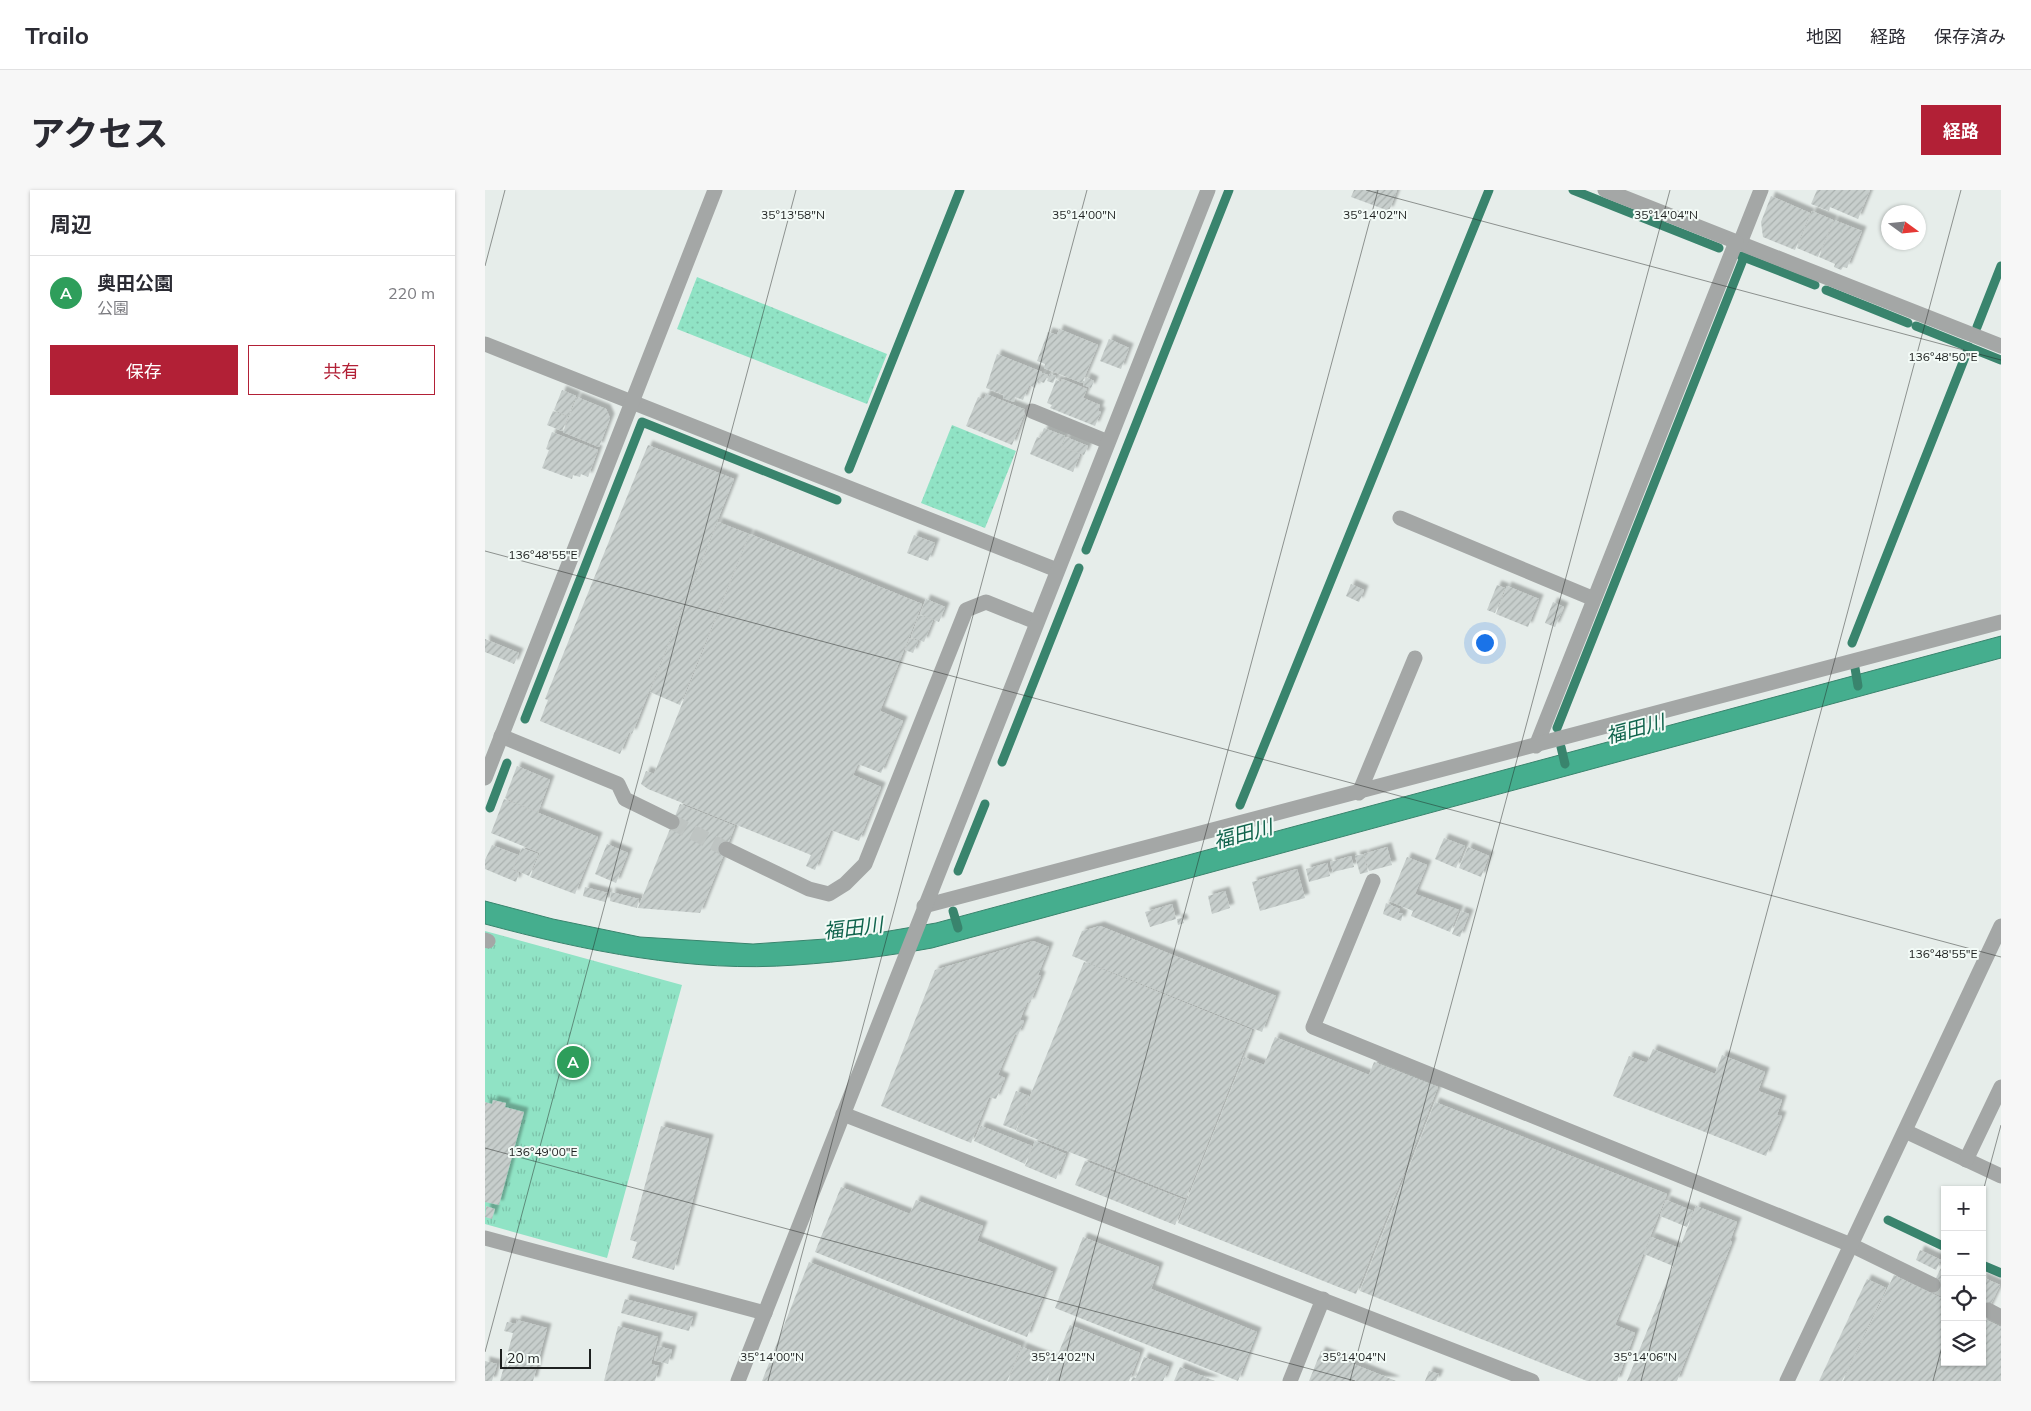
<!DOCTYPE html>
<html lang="ja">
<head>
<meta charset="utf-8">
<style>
  body { margin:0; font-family:Mulish,"Noto Sans JP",sans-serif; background:#f7f7f7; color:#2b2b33 }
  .controls { position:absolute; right:15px; bottom:15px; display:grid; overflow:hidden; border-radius:0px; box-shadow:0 1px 4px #0004 }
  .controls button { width:45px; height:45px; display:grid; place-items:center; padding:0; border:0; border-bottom:1px solid #e1e1e2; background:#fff; color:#2b2b33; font:25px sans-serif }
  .compass { position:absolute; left:1396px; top:15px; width:45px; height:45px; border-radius:50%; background:#fff; box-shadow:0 1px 4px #0004; rotate:105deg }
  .scale { position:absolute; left:15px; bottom:12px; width:91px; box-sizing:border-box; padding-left:5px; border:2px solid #1e2120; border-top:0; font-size:14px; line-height:18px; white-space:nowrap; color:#1e2120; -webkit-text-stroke:4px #f3fbf7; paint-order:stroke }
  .you { position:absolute; left:999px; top:452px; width:18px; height:18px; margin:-12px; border:4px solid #fff; border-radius:50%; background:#1a73e8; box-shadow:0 0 0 8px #1a73e833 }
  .badge { display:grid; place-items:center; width:32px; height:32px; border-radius:50%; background:#b22036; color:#fff; font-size:16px; font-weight:700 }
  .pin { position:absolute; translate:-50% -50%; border:2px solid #fff; box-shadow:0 1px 5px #0006 }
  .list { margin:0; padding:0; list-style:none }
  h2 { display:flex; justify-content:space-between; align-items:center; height:65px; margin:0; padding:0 20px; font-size:21px }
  h2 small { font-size:16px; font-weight:400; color:#7c7c81 }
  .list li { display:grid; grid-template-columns:32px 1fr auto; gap:15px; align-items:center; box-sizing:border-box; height:75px; padding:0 20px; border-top:1px solid #e1e1e2 }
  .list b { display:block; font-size:19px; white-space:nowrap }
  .list p { margin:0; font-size:16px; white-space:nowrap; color:#7c7c81 }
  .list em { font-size:16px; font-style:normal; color:#7c7c81 }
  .actions { display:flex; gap:10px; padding:15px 20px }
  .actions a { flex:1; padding:11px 0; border:1px solid #b22036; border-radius:0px; text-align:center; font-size:18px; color:#b22036 }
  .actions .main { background:#b22036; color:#fff }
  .icon { flex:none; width:28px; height:28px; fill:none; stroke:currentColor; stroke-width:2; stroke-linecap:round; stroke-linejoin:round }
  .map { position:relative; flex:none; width:1516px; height:1191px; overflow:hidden; border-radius:0px }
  header { display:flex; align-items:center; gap:30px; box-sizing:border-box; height:70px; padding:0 25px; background:#fff; border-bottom:1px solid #e1e1e2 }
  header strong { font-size:24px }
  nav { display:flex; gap:28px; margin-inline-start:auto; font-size:18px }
  .intro { display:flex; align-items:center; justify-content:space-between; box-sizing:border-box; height:120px; padding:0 30px }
  h1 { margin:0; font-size:35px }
  .button { padding:12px 22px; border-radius:0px; background:#b22036; color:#fff; font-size:18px; font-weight:700 }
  main { display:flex; gap:30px; padding:0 30px }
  aside { flex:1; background:#fff; border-radius:0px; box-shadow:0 1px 4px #0004 }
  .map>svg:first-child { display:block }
  .grass { fill:url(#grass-dots) }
  .park { fill:url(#park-tufts) }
  .water { fill:#45ae8e; stroke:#39846d }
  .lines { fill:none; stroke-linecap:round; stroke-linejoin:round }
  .stream { stroke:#39846d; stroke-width:9 }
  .building { fill:url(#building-hatch); filter:url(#shadow) }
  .minor-tunnel { stroke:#bec4c2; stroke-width:15; stroke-dasharray:15 8; stroke-linecap:butt }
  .minor { stroke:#a4a7a6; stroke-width:15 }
  .ticks { fill:none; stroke:#1e2120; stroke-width:1; stroke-opacity:0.45 }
  .labels { text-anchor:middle; stroke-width:4; stroke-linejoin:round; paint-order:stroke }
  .water-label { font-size:20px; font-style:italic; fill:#11644d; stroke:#f3fbf7 }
  .ticks-label { font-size:12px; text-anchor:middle; fill:#1e2120; stroke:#f3fbf7; stroke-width:4; stroke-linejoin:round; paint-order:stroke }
</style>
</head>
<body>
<header>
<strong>Trailo</strong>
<nav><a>地図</a><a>経路</a><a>保存済み</a></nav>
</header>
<div class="intro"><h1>アクセス</h1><a class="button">経路</a></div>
<main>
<aside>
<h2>周辺<small></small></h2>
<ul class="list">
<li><span class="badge" style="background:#2e9e5b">A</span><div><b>奥田公園</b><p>公園</p></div><em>220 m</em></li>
</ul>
<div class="actions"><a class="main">保存</a><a>共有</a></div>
</aside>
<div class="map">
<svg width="1516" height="1191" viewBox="0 0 1516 1191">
  <defs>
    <pattern id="grass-dots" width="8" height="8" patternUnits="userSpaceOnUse" patternTransform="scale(1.25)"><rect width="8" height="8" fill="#90e3c5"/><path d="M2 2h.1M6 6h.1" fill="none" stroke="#7cc2a9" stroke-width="1.8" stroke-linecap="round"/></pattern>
    <pattern id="park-tufts" width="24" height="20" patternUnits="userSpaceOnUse" patternTransform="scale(1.25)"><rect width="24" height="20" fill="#90e3c5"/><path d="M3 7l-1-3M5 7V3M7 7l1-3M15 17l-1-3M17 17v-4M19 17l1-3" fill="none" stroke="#7cc2a9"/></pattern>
    <pattern id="building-hatch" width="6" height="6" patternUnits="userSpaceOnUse" patternTransform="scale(1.25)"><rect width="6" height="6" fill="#c7cecc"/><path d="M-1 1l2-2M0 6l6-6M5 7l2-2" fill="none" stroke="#aab1af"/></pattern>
    <filter id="shadow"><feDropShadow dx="4.5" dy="-4.5" stdDeviation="1" flood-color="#0004"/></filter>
  </defs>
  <rect width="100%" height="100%" fill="#e6edea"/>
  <g class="grass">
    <polygon points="212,87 402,164 382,214 192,139"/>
    <polygon points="467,235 531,261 500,338 436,313"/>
  </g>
  <polygon class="park" points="0,741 197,795 122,1068 0,1034"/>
  <path class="water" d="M1516,446V468L447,758C403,766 357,772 311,775C207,783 100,761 0,734V711L68,729L155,747L268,754L369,747L451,733Z"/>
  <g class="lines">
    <g class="stream">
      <polyline points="1088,0 1234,58"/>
      <polyline points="1256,66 1330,95"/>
      <polyline points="1341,100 1423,133"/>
      <polyline points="1431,136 1516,170"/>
      <polyline points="1492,137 1516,76"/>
      <polyline points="364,279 475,0"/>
      <polyline points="601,360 744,0"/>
      <polyline points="1367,453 1484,157"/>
      <polyline points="1370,478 1373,496"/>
      <polyline points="40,529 157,232 352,310"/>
      <polyline points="1072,538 1259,67"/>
      <polyline points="1076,557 1080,574"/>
      <polyline points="517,572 594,378"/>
      <polyline points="755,615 1004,0"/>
      <polyline points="5,618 22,573"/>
      <polyline points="473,681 500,614"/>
      <polyline points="468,721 473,738"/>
      <polyline points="1403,1030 1460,1057"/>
      <polyline points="1497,1075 1516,1083"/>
    </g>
  </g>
  <g class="building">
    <polygon points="869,0 912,0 904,21 866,7"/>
    <polygon points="1332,0 1385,0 1373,29 1345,17 1344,21 1326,14"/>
    <polygon points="1286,6 1325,23 1310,60 1278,47 1276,32"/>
    <polygon points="1327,21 1348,30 1333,67 1312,58"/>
    <polygon points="1349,30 1377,41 1362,78 1358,77 1356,80 1349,77 1350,74 1334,67"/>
    <polygon points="574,139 613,155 597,193 559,178 560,174 552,171 563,142 572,145"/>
    <polygon points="624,149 644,158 636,179 615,171"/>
    <polygon points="512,164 557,182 550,198 544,195 538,210 530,207 529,212 518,208 519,205 501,198"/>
    <polygon points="557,183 563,185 559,193 554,191"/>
    <polygon points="565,184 571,186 568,193 562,191"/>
    <polygon points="601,187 609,191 606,198 598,195"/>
    <polygon points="577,189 602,199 598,208 615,215 613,221 616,222 610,236 565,218 567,215 562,213 571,190 576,192"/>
    <polygon points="77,200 91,206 83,226 69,220"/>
    <polygon points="501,204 541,220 527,255 481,236 493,207 499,209"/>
    <polygon points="92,207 121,219 125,228 114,257 78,242"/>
    <polygon points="68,221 83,227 77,241 62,235"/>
    <polygon points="559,238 580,246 576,256 595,264 588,282 545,264 552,247 555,248"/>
    <polygon points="67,242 113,260 103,287 96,284 95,287 88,285 87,289 57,278 64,260 61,259"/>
    <polygon points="581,247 603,256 599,265 577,256"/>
    <polygon points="163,255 249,289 147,544 144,542 135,564 55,531 63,510 60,509"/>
    <polygon points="233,332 264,344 195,515 165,502"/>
    <polygon points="265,344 437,414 395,521 418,531 396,583 373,574 368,585 396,597 374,651 346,640 330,680 321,676 326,665 163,599 156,594 161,581 169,584"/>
    <polygon points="429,345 450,353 443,371 422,363"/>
    <polygon points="866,394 879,400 874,412 861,406"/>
    <polygon points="1012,395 1020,398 1010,423 1002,420"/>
    <polygon points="1022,396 1054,409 1043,437 1011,424"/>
    <polygon points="441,409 460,417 454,432 435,424"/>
    <polygon points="1068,412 1079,417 1070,437 1060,433"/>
    <polygon points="434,425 448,430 439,452 426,447"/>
    <polygon points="425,448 433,451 428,463 420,460"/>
    <polygon points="0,449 34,463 29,474 0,462"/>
    <polygon points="32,576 65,590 53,622 20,608"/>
    <polygon points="19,609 113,647 90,704 45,687 55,663 6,643"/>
    <polygon points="195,614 250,636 241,659 215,723 153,718"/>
    <polygon points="959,648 980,656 971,678 950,669"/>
    <polygon points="122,654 143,663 131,693 110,684"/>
    <polygon points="7,655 33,665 27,680 34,683 31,692 0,679 0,670"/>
    <polygon points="902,657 907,675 884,681 879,664"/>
    <polygon points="983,657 1004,666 996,687 974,678"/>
    <polygon points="37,658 53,664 44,686 28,679"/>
    <polygon points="878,664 883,682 875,684 870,666"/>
    <polygon points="866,666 869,677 848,682 845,672"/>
    <polygon points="922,667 942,675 930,704 974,720 965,742 926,726 928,721 904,711"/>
    <polygon points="842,673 845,686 824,692 821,679"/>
    <polygon points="812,679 820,708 775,721 767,692"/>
    <polygon points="100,697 123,703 120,712 98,706"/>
    <polygon points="740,701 745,718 727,724 723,706"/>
    <polygon points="126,702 154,709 152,718 125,711"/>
    <polygon points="901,713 915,719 913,723 918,724 916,731 898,724"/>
    <polygon points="687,714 691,729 665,737 660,722"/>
    <polygon points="976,721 984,724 975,747 967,744"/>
    <polygon points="697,728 699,733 693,735 692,729"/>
    <polygon points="615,736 791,806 777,842 587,766 597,741"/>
    <polygon points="548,751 564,757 553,785 556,786 545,813 542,812 535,830 539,831 533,845 530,844 513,885 520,888 511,909 504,907 486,953 396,916 450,780"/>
    <polygon points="599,772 767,840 701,1008 531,941"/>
    <polygon points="790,847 884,885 889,872 953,897 871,1104 693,1033 759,867 779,875"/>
    <polygon points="1168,859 1230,884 1237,865 1280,882 1273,901 1297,910 1292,925 1297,926 1281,966 1128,906 1144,866 1162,873"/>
    <polygon points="531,901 544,906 531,940 518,935"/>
    <polygon points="8,910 21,913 20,917 39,922 14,1015 0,1012 0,912 7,914"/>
    <polygon points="950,912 1182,1004 1130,1135 1150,1143 1132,1191 1102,1191 875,1101"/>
    <polygon points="176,936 224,949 189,1080 147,1068 152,1052 145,1050"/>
    <polygon points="496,936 547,956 540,974 489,951"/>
    <polygon points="550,951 581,964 571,989 540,976"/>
    <polygon points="600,971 700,1010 690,1035 590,995"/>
    <polygon points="356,997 425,1024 431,1010 498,1036 492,1051 568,1082 542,1147 330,1062"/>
    <polygon points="1181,1010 1208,1021 1202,1037 1175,1026"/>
    <polygon points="1,1016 10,1019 7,1029 0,1027"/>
    <polygon points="1211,1016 1252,1032 1245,1051 1247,1052 1192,1191 1142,1191 1188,1076 1159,1064 1166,1047 1194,1058 1190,1070"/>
    <polygon points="598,1047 674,1077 666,1099 772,1142 753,1191 570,1118"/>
    <polygon points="1435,1060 1456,1070 1451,1080 1431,1070"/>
    <polygon points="1460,1070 1460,1107 1445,1100"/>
    <polygon points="324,1072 536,1156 522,1191 277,1191"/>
    <polygon points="1409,1085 1460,1110 1460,1172 1497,1172 1497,1128 1516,1137 1516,1191 1358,1191"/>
    <polygon points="1497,1087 1515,1095 1500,1126 1497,1125"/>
    <polygon points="1382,1089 1401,1098 1357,1191 1334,1191"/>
    <polygon points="140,1109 208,1127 204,1141 136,1123"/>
    <polygon points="32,1130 62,1138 48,1191 15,1191 28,1143 19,1141 22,1132 31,1134"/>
    <polygon points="585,1135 655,1163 644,1191 562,1191"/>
    <polygon points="133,1136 173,1147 166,1174 174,1176 170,1191 119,1191"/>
    <polygon points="173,1156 187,1160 183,1174 169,1170"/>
    <polygon points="537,1157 570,1170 561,1191 523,1191"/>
    <polygon points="836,1161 911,1191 824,1191"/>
    <polygon points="659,1167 684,1177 678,1191 646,1191 648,1187 651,1188"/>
    <polygon points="0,1171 12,1174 7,1191 0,1191"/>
    <polygon points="695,1177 730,1191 689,1191"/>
    <polygon points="944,1181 954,1184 951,1191 940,1191"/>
  </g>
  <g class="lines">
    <g class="minor-tunnel">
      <polyline points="187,632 241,659"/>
      <polyline points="1448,1095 1460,1100"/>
    </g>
    <g class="minor">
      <polyline points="1120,0 1516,156"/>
      <polyline points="1255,53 1276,0"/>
      <polyline points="0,154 572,380"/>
      <polyline points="547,221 623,252"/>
      <polyline points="915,328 1109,409"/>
      <polyline points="16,546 133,594 140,609 187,632"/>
      <polyline points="1051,556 1251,52"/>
      <polyline points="0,588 230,0"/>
      <polyline points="874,603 930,468"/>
      <polyline points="241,659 324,699 344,704 360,694 380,674 481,420 501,412 551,432"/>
      <polyline points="888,691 828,837 1366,1055 1448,1095"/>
      <polyline points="439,716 1516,432"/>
      <polyline points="0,750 3,751"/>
      <polyline points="358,924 1047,1191"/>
      <polyline points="1420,941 1516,986"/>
      <polyline points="1481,970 1516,897"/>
      <polyline points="0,1048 280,1123"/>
      <polyline points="1503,1120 1516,1127"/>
      <polyline points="253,1191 723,0"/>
      <polyline points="805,1191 838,1109"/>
      <polyline points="1302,1191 1516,736"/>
    </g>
  </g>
  <path class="ticks" d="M881,0L1516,170M0,76L20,0M0,361L1516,767M0,958L870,1191M1497,1005L1516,935M0,1162L311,0M283,1191L602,0M574,1191L893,0M865,1191L1185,0M1156,1191L1476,0M1448,1191L1460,1145"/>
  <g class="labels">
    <g class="water-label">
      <text transform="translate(1150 539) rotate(-15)" y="7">福田川</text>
      <text transform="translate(758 644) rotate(-15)" y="7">福田川</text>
      <text transform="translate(368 738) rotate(-7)" y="7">福田川</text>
    </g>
  </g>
  <g class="ticks-label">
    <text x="308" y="29">35°13'58"N</text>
    <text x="599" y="29">35°14'00"N</text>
    <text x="890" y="29">35°14'02"N</text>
    <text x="1181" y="29">35°14'04"N</text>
    <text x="1458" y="171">136°48'50"E</text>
    <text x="58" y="369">136°48'55"E</text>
    <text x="1458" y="768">136°48'55"E</text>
    <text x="58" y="966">136°49'00"E</text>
    <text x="287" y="1171">35°14'00"N</text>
    <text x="578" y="1171">35°14'02"N</text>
    <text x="869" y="1171">35°14'04"N</text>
    <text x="1160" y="1171">35°14'06"N</text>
  </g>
</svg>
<div class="controls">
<button>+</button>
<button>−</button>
<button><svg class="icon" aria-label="locate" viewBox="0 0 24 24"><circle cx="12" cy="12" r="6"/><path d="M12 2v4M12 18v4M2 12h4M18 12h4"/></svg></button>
<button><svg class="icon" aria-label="layers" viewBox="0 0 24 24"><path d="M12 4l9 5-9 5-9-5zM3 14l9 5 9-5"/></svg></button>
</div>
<svg class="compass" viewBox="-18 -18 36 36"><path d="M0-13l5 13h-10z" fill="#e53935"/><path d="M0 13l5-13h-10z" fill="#7c7c81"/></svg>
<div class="scale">20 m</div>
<div class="you"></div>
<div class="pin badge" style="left:88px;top:872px;background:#2e9e5b">A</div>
</div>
</main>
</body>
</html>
